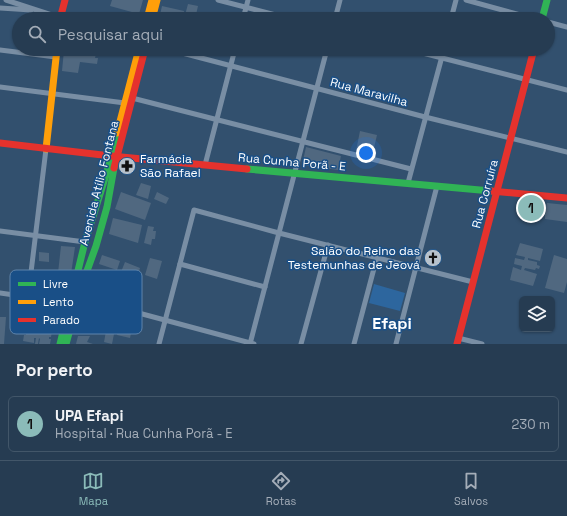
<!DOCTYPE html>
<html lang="pt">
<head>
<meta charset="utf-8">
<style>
  body { margin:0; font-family:"Space Grotesk",sans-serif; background:#2e4359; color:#f1f3f6 }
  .controls { position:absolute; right:12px; bottom:12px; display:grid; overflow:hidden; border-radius:6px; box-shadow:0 1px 3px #0004 }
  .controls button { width:36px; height:36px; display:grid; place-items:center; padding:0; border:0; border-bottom:1px solid #425669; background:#263c52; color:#f1f3f6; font:20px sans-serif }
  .you { position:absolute; left:366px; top:153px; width:14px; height:14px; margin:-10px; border:3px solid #fff; border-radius:50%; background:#1a73e8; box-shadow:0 0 0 6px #1a73e833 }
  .badge { display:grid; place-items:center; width:26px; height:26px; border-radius:50%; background:#8bbbb9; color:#111; font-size:13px; font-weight:700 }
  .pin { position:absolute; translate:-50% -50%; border:2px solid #fff; box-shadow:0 1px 4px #0006 }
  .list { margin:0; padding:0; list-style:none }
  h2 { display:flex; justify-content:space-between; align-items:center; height:52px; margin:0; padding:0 16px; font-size:17px }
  h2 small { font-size:13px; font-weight:400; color:#a4adb8 }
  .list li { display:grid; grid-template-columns:26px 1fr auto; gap:12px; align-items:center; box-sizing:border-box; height:56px; margin:0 8px 8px; padding:0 8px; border:1px solid #425669; border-radius:6px }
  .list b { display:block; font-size:15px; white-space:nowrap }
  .list p { margin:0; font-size:13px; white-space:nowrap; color:#a4adb8 }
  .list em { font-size:13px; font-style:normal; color:#a4adb8 }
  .icon { flex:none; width:22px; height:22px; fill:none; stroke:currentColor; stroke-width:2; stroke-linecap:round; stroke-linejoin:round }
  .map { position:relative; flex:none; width:567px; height:344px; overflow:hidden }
  .search { position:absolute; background:#263c52; box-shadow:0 1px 3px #0004; left:12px; right:12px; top:12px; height:44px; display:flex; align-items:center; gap:10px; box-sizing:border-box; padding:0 14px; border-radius:22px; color:#a4adb8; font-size:15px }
  .sheet { height:116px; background:#263c52 }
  nav { display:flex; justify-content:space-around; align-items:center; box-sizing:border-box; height:56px; border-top:1px solid #425669; background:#263c52; font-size:11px; color:#a4adb8 }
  nav a { display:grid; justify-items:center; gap:2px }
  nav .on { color:#8bbbb9 }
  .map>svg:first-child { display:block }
  .green { fill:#2d669e }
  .building { fill:#506880 }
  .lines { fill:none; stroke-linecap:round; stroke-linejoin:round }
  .street { stroke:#798ea4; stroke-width:5 }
  .fast { stroke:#30b455; stroke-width:7 }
  .slow { stroke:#ff9f0a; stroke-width:7 }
  .jam { stroke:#e5322d; stroke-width:7 }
  .labels { text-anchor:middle; stroke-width:3; stroke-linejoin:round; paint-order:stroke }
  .street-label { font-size:12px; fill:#fff; stroke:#194f87 }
  .poi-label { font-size:12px; fill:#fff; stroke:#194f87; text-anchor:start }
  .district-label { font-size:16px; font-weight:bold; fill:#fff; stroke:#194f87 }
  .key { fill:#194f87; stroke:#5e84ab; stroke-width:1 }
  .key-label { font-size:11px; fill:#fff }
</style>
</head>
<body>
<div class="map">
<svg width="567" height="344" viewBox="0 0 567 344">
  <rect width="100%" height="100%" fill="#32506e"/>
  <polygon class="green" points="374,284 405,293 400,311 369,303"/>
  <g class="building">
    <polygon points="112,0 143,0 139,14 110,6"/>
    <polygon points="188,4 198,6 195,19 184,19"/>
    <polygon points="162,6 184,11 183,19 159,19"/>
    <polygon points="64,50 96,54 95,58 98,58 97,64 80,62 78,73 62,71"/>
    <polygon points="360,131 377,135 373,152 369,151 369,154 356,151"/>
    <polygon points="306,147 341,156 338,170 302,165"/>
    <polygon points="141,183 151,186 148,199 136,195"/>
    <polygon points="121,192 151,203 145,220 115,209"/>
    <polygon points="157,192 169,198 166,204 154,199"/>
    <polygon points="525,201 540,202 539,207 546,207 547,203 567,205 567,222 545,219 545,215 538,215 538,219 523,217"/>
    <polygon points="113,218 142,225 138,243 109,234"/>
    <polygon points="148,226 154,227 153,231 156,231 155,239 152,239 151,245 144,243"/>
    <polygon points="520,243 543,249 540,261 528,258 528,260 537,262 537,265 540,266 539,269 536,268 535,270 525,268 524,270 537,274 533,286 510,280 513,267 521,270 522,266 514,264 515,258 524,260 525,257 516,255"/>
    <polygon points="61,246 75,247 71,274 58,273"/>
    <polygon points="39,252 49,253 49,262 39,261"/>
    <polygon points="102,255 120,261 117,270 99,264"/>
    <polygon points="554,255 567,259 567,282 564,293 545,288"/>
    <polygon points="150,258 162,261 157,279 145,275"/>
    <polygon points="125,262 140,268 137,278 121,272"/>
    <polygon points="0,317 6,317 4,344 0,344"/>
    <polygon points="121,319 134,322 133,327 131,327 129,332 131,333 130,338 117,335 118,330 121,330 122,324 120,324"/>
    <polygon points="25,326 39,327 38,334 41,334 42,329 52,331 51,337 49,337 49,339 51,339 50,344 39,344 40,339 39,338 38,344 35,344 36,338 34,338 34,343 23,341 24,335 26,335 26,334 24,333"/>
    <polygon points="106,331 114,334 112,344 104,342"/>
    <polygon points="78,336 90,336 87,342 93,344 76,344"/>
  </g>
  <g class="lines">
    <g class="street">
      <polyline points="6,0 64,19"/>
      <polyline points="218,0 291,19"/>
      <polyline points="466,0 535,19"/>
      <polyline points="0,8 31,10"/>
      <polyline points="243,19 248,0"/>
      <polyline points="335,19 340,0"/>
      <polyline points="451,19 456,0"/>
      <polyline points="548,22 567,27"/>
      <polyline points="167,49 425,117 567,152"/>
      <polyline points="407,49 567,90"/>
      <polyline points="0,50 56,57"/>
      <polyline points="0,87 125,103"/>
      <polyline points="132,98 411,169"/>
      <polyline points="205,165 235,49"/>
      <polyline points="408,183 444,49"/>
      <polyline points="0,231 85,242"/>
      <polyline points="180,264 265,287"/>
      <polyline points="0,293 28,297 46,149"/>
      <polyline points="79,297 254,344"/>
      <polyline points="458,338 482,344"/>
      <polyline points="159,344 194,210 279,233 473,282"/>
      <polyline points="250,344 327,49"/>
      <polyline points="301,344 328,245"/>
      <polyline points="354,344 377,257"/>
      <polyline points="396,344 437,186"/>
    </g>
    <g class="fast">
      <polyline points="542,19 547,0"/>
      <polyline points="247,169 491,191"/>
      <polyline points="60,344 85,242 106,175 117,133"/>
      <polyline points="66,344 83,282 96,246 107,207 114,168"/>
    </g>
    <g class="slow">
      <polyline points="147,19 152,0"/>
      <polyline points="152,19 157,0"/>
      <polyline points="117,133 139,49"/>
      <polyline points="46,149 57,49"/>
    </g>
    <g class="jam">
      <polyline points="60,19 65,0"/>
      <polyline points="0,143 111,156 247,169"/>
      <polyline points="114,168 145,49"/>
      <polyline points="491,191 567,198"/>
      <polyline points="457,344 534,49"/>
    </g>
  </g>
  <defs>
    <symbol id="pharmacy-disc" viewBox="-11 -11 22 22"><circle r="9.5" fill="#b7c2cc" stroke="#194f87"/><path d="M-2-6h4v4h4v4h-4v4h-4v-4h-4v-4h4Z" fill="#111"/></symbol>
    <symbol id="church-disc" viewBox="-11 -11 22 22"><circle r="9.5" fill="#b7c2cc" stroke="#194f87"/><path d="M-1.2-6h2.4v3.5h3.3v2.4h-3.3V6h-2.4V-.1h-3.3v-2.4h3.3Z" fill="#111"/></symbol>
  </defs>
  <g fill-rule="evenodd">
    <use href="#pharmacy-disc" x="117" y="156" width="20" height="20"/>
    <use href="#church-disc" x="423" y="248" width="20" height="20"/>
  </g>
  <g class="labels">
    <g class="street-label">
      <text transform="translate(369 92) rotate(15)" y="4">Rua Maravilha</text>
      <text transform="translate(292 162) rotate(5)" y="4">Rua Cunha Porã - E</text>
      <text transform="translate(99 183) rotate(-76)" y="4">Avenida Atílio Fontana</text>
      <text transform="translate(485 194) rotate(-75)" y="4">Rua Corruíra</text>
    </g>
    <g class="poi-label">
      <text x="140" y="163">Farmácia<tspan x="140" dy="14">São Rafael</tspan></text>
      <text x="420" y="255" text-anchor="end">Salão do Reino das<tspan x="420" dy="14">Testemunhas de Jeová</tspan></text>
    </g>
    <g class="district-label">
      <text x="392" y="329">Efapi</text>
    </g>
  </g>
  <rect x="10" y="270" width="132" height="64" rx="6" class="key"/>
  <rect x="18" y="282" width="18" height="4" fill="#30b455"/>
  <rect x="18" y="300" width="18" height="4" fill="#ff9f0a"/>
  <rect x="18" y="318" width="18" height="4" fill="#e5322d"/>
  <g class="key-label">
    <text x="43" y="288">Livre</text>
    <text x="43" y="306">Lento</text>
    <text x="43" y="324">Parado</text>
  </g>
</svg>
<div class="controls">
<button><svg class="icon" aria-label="layers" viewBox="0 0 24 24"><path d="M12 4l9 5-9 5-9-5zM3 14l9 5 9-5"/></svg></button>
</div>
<div class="you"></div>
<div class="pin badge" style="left:531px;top:208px">1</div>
<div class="search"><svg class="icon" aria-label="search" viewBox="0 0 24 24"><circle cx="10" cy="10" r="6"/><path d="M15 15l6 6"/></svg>Pesquisar aqui</div>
</div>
<section class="sheet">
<h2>Por perto<small></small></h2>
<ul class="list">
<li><span class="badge">1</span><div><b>UPA Efapi</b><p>Hospital · Rua Cunha Porã - E</p></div><em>230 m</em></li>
</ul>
</section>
<nav>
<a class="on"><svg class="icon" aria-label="map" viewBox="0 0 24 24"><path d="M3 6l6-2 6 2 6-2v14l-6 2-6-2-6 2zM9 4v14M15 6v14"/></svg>Mapa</a>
<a><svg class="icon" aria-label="directions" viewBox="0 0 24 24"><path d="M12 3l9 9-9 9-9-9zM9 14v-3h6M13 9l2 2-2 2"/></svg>Rotas</a>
<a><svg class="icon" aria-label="saved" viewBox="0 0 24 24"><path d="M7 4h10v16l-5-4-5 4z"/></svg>Salvos</a>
</nav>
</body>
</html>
